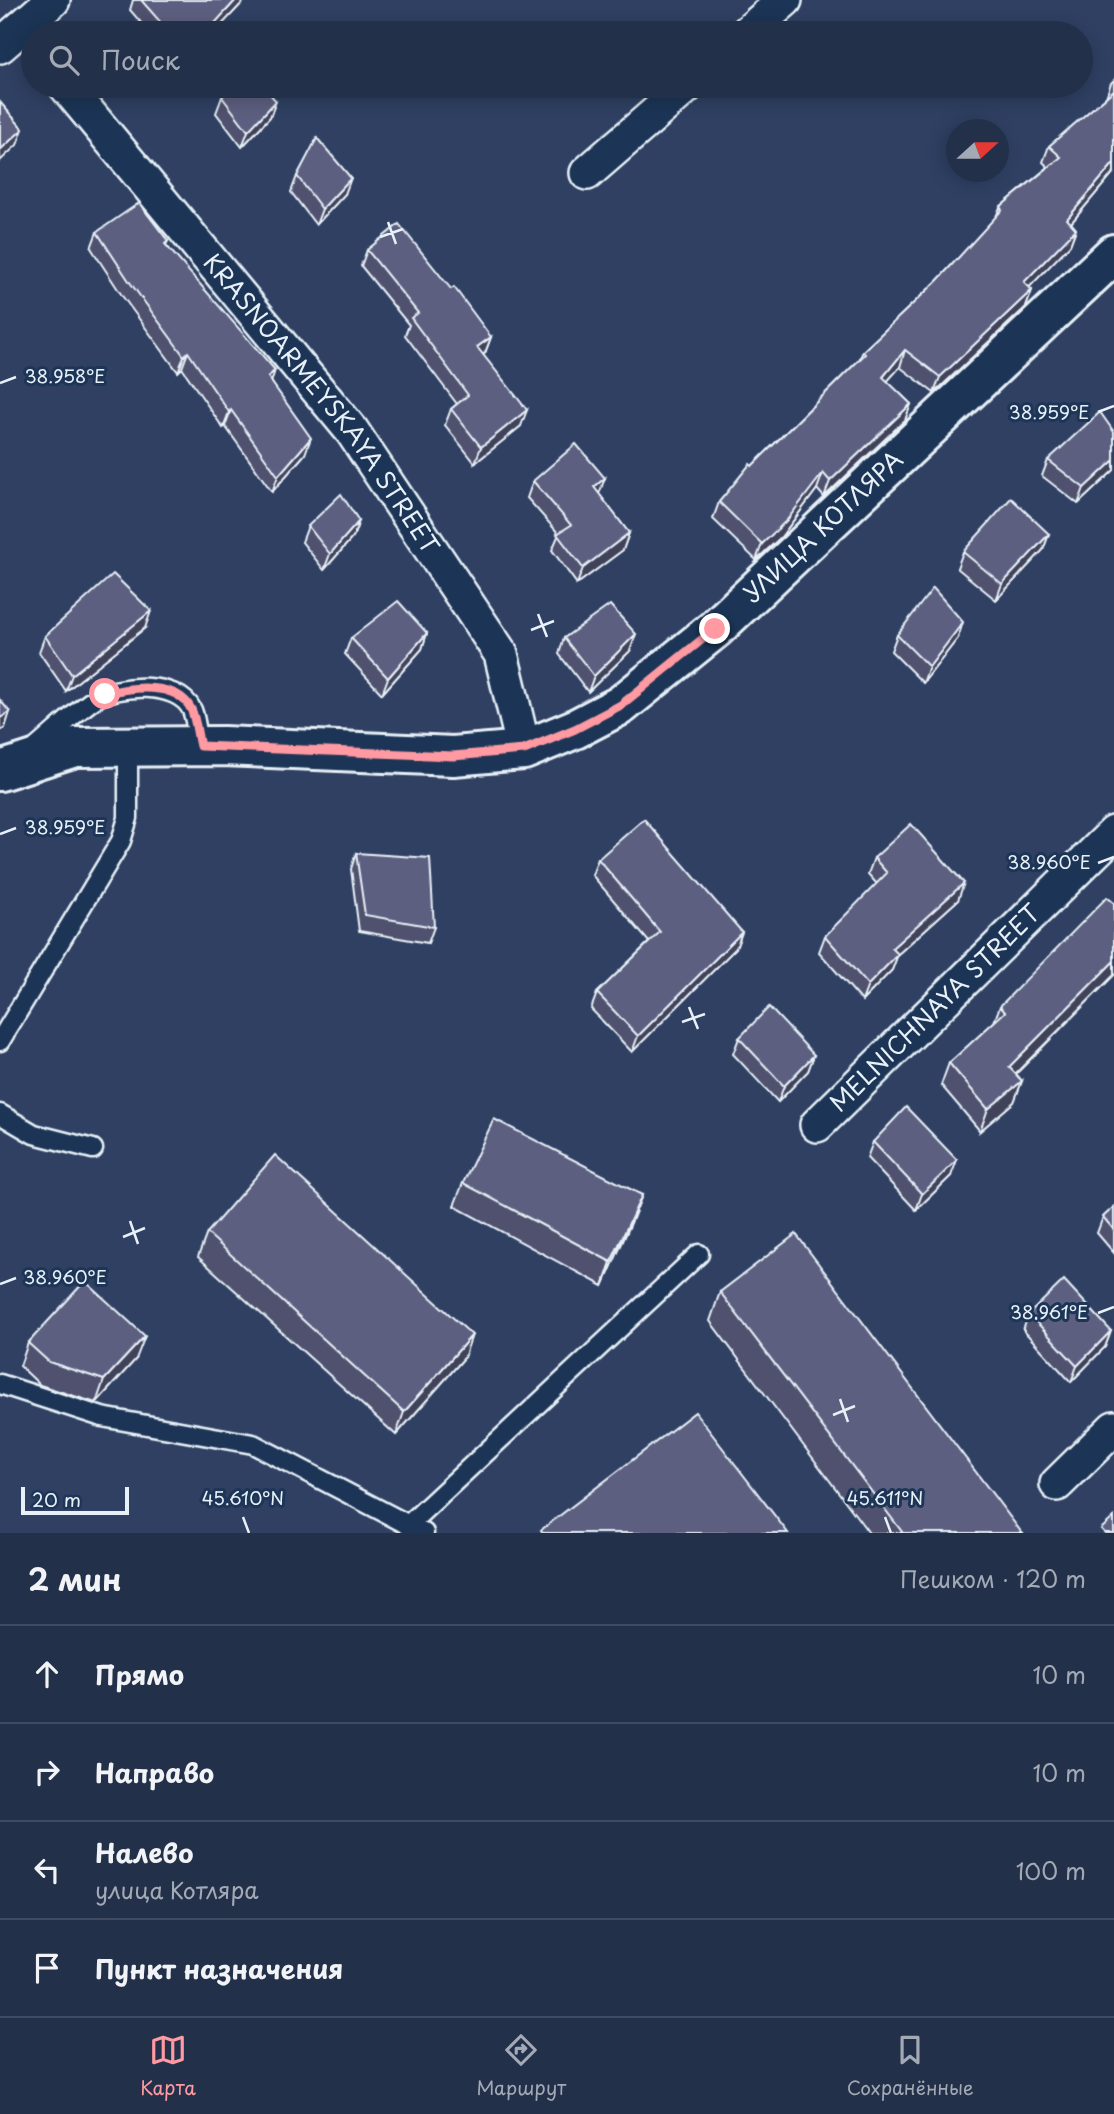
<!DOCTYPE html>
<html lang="ru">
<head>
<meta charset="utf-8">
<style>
  body { margin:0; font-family:"Playpen Sans",sans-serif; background:#2b3851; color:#f1f3f6 }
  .compass { position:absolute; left:946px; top:119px; width:63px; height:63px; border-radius:50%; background:#23304a; box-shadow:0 4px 18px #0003; rotate:69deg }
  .scale { position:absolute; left:21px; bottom:18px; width:108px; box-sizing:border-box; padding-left:7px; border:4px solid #e8f1f8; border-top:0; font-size:19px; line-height:24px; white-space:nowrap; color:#e8f1f8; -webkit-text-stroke:5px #1d3557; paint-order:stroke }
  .stop { position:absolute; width:21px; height:21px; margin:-16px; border:5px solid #ff9aa2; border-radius:50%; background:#fff }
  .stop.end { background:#ff9aa2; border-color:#fff; box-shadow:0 2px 7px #0008 }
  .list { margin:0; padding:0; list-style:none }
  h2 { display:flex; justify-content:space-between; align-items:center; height:91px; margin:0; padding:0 28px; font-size:30px }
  h2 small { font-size:23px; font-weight:400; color:#a3a9b5 }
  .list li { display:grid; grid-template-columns:46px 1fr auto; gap:21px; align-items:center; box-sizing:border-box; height:98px; padding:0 28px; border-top:2px solid #404b62 }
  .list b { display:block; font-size:26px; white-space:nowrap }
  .list p { margin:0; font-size:23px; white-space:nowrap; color:#a3a9b5 }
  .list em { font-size:23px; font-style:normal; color:#a3a9b5 }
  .icon { flex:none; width:38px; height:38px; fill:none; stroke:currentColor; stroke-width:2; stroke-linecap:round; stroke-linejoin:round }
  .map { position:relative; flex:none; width:1114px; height:1533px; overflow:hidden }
  .search { position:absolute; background:#23304a; box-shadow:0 4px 18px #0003; left:21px; right:21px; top:21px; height:77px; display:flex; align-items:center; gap:18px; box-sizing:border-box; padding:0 24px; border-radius:38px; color:#a3a9b5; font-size:26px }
  .sheet { height:483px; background:#23304a }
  nav { display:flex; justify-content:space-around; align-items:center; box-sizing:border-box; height:98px; border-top:2px solid #404b62; background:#23304a; font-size:19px; color:#a3a9b5 }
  nav a { display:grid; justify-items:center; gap:4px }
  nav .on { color:#ff9aa2 }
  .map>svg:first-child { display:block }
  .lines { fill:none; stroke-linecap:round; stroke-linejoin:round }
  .service-casing { stroke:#e8f1f8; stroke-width:23 }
  .minor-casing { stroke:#e8f1f8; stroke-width:38 }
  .primary-casing { stroke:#e8f1f8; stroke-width:44 }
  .service { stroke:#1d3557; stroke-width:18 }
  .minor { stroke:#1d3557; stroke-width:33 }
  .primary { stroke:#1d3557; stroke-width:38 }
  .wall { fill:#50516e; stroke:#e8f1f8; stroke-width:2 }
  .shaded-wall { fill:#41425a; stroke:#e8f1f8; stroke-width:2 }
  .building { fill:#5d5e80; stroke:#e8f1f8; stroke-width:2 }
  .route { stroke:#ff9aa2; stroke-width:9 }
  .ticks { fill:none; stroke:#e8f1f8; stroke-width:2.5 }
  .labels { text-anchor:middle; stroke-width:6; stroke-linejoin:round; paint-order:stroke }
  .street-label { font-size:24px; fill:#e8f1f8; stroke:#1d3557 }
  .ticks-label { font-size:18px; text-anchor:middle; fill:#e8f1f8; stroke:#1d3557; stroke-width:6; stroke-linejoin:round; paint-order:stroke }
</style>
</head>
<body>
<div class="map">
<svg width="1114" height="1533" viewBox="0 0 1114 1533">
  <rect width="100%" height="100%" fill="#2f4063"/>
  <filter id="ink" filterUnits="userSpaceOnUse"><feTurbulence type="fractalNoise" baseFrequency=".0143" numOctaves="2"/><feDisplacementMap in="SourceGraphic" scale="14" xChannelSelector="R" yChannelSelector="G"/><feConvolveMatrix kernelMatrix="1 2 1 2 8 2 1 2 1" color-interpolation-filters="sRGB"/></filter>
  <g filter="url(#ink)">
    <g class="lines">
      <defs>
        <g id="service">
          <path d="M36,748C55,732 73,714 93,700C116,684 178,680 192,710C196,720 197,735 199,746"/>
          <polyline points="0,1041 121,841 128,818 128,747"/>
          <polyline points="0,1114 34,1134 93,1149"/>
          <polyline points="0,1384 102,1417 253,1444 424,1533"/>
          <polyline points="408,1525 699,1254"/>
        </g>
        <g id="minor">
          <polyline points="747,33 785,0"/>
          <polyline points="0,46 53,0"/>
          <path id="s1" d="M66,86L352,431L501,654L524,750"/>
          <polyline points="587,173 687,86"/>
          <path id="s2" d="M817,1125L1114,833"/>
          <polyline points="1057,1484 1114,1428"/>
        </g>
        <g id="primary">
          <path id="s3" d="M0,771L75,747L223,746L453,756L524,750L575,729L621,705L715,629L1114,254"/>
        </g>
      </defs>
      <use href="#service" class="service-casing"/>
      <use href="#minor" class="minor-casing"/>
      <use href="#primary" class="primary-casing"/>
      <use href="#service" class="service"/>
      <use href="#minor" class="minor"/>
      <use href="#primary" class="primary"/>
    </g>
    <g class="wall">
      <polygon points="133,0 245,0 214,33 150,33 130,10"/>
      <polygon points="1114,80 1114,172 1071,223 1076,229 1070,245 1029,287 1032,290 1026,307 934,393 900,367 887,381 911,404 905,420 824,497 817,489 781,537 756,560 713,519 719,502 752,466 859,360 863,351 938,280 996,217 1000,207 1048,167 1043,162 1049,146 1106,97 1111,83"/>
      <polygon points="222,97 276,101 270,117 242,147 216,113"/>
      <polygon points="297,176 345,194 316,225 291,192"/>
      <polygon points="97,232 168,241 166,245 271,381 305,454 272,492 225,426 223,428 182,368 178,372 123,297 91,248"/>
      <polygon points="367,250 491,337 485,353 483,354 521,426 475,463 445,425 451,409 457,404 405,335 409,325 361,266"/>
      <polygon points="1114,432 1114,470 1078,504 1042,476 1048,460"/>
      <polygon points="533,481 599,494 629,533 623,550 577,584 552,550 559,534 527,498"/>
      <polygon points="359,521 353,537 324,570 302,542 308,526"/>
      <polygon points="1049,534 1043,550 996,600 957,568 963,552"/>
      <polygon points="145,628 66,691 39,652 45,636"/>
      <polygon points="427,633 422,649 382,694 345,654 351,638"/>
      <polygon points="897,635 958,638 923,683 891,651"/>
      <polygon points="564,638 630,651 588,692 559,654"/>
      <polygon points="356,853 434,927 428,943 359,931 351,869"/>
      <polygon points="874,858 958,900 898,954 892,970 862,1001 819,952 825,936 877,884 868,874"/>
      <polygon points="598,859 742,932 736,948 632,1052 591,1009 597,993 649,942 592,875"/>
      <polygon points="1114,975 1016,1074 1022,1081 1014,1102 980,1131 941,1085 949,1063 994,1022 1000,1006"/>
      <polygon points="739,1038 814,1055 808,1071 778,1102 733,1054"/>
      <polygon points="873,1142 951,1176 916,1210 867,1158"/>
      <polygon points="463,1183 642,1195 633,1218 603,1286 454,1206"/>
      <polygon points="1114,1207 1114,1253 1097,1233 1103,1217"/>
      <polygon points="207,1233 464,1358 396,1435 198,1257"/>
      <polygon points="720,1292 1022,1533 869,1533 710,1321"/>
      <polygon points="1029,1314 1111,1331 1105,1347 1071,1382 1023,1330"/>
      <polygon points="28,1343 136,1359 96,1403 40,1385 20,1366"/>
    </g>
    <g class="shaded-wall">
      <polygon points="236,0 245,0 214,33 207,33 214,24"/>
      <polygon points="276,101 270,117 242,147 248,131"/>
      <polygon points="23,129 17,145 0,161 0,150"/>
      <polygon points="1114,163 1114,172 1061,235 1067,219"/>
      <polygon points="351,178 345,194 316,225 322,209"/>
      <polygon points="1076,229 1070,245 1018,299 1024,282"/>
      <polygon points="1032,290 1026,307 934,393 940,377"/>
      <polygon points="491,337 485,353 471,363 477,347"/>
      <polygon points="905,350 900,367 877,393 883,377"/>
      <polygon points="188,352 182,368 178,372 184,356"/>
      <polygon points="275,370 270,386 268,377"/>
      <polygon points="911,404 905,420 824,497 830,481"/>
      <polygon points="231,410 225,426 223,428 229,412"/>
      <polygon points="527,410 521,426 475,463 481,447"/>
      <polygon points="311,438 305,454 272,492 278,476"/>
      <polygon points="1114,460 1114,470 1078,504 1084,488"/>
      <polygon points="823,473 817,489 781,537 756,560 762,544"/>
      <polygon points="605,478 599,494 594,487"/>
      <polygon points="359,521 353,537 324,570 330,554"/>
      <polygon points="629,533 623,550 577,584 583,568"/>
      <polygon points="1049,534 1043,550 996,600 1002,584"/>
      <polygon points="151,611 145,628 66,691 72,675"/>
      <polygon points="963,622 958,638 923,683 929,667"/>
      <polygon points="427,633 422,649 382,694 388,678"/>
      <polygon points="636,634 630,651 588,692 594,676"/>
      <polygon points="10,712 5,728 0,731 0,718"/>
      <polygon points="964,883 958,900 887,964 892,948"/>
      <polygon points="742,932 736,948 632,1052 638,1036"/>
      <polygon points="898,954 892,970 862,1001 868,985"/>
      <polygon points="1114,961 1114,975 1001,1088 1009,1067"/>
      <polygon points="814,1055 808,1071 778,1102 784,1086"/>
      <polygon points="1022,1081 1014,1102 980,1131 988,1109"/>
      <polygon points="957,1160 951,1176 916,1210 922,1194"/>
      <polygon points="642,1195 633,1218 603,1286 611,1262"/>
      <polygon points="1111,1331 1105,1347 1071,1382 1077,1366"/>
      <polygon points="472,1335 464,1358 396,1435 404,1412"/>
      <polygon points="145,1336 136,1359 96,1403 104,1380"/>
    </g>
    <g class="building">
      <polygon points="141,0 236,0 214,24 216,26 207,33 170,33"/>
      <polygon points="232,86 263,86 276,101 248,131 222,97"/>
      <polygon points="1114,90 1114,163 1067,219 1076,229 1024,282 1032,290 940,377 905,350 883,377 911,404 830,481 823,473 787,520 762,544 719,502 750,464 752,466 865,354 863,351 938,280 1002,210 1000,207 1061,157 1049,146"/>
      <polygon points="0,102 23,129 0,150"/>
      <polygon points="317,138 351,178 322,209 297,176"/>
      <polygon points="139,203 168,241 165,244 275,370 268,377 311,438 278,476 231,410 229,412 188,352 184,356 129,281 97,232"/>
      <polygon points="399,224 451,289 454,287 491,337 477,347 527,410 481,447 451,409 468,395 411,318 418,313 367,250"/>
      <polygon points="1100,412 1114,432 1114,460 1084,488 1048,460"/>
      <polygon points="576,444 605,478 594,487 629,533 583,568 557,534 571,525 533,481"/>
      <polygon points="341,494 359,521 330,554 308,526"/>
      <polygon points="1011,498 1049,534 1002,584 963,552"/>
      <polygon points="113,574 151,611 72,675 45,636"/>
      <polygon points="933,588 963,622 929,667 897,635"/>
      <polygon points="398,601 427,633 388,678 351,638"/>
      <polygon points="610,605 636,634 594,676 564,638"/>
      <polygon points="0,700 10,712 0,718"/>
      <polygon points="644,819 742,932 638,1036 597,993 660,932 598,859"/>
      <polygon points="911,824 964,883 892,948 898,954 868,985 825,936 887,873 874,858"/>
      <polygon points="356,853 430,858 434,927 365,915"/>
      <polygon points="1107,897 1114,903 1114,961 1009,1067 1022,1081 988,1109 949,1063 1005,1012 1000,1006"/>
      <polygon points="769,1007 814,1055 784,1086 739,1038"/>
      <polygon points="906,1107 957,1160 922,1194 873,1142"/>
      <polygon points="494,1119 642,1195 611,1262 463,1183"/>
      <polygon points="275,1155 472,1335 404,1412 207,1233"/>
      <polygon points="1114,1207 1114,1230 1103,1217"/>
      <polygon points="796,1234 1022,1533 903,1533 720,1292"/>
      <polygon points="1064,1280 1111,1331 1077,1366 1029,1314"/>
      <polygon points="85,1281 145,1336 104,1380 49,1362 28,1343"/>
      <polygon points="695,1412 788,1533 543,1533 541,1530"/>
      <polygon points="1114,1517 1114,1533 1105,1533 1101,1529"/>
    </g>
  </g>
  <g class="lines" filter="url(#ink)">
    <path class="route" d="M105,694C130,687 177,681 191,709C196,719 197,735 200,746L453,756L524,750L575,729L621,705L715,629"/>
  </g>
  <path class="ticks" d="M388,222L396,244M380,237L403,229M0,383L16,377M1098,412L1114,406M538,614L547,637M531,630L554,621M0,834L16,828M1098,863L1114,857M689,1007L698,1029M682,1022L705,1014M130,1221L138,1244M123,1237L145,1228M0,1284L16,1278M1098,1313L1114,1307M840,1399L848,1422M833,1415L855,1406M243,1517L249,1533M885,1517L891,1533"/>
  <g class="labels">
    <g class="street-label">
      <text dy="8" stroke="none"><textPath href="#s1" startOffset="408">KRASNOARMEYSKAYA STREET</textPath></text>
      <text dy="8" stroke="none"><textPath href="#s3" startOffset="905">УЛИЦА КОТЛЯРА</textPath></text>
      <text dy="8" stroke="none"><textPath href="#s2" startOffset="166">MELNICHNAYA STREET</textPath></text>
    </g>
  </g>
  <g class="ticks-label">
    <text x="65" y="383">38.958°E</text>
    <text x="1049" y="419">38.959°E</text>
    <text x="65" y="834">38.959°E</text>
    <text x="1049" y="869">38.960°E</text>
    <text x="65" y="1284">38.960°E</text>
    <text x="1049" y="1319">38.961°E</text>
    <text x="243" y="1505">45.610°N</text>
    <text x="885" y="1505">45.611°N</text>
  </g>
</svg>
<svg class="compass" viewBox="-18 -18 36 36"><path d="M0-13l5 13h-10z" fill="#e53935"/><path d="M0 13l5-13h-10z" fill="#a3a9b5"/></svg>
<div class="scale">20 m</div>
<div class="stop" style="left:105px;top:694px"></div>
<div class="stop end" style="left:715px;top:629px"></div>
<div class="search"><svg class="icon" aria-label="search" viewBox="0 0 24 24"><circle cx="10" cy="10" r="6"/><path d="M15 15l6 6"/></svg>Поиск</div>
</div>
<section class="sheet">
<h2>2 мин<small>Пешком · 120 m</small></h2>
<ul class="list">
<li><svg class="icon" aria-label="ahead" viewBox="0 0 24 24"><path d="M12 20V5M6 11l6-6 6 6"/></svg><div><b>Прямо</b></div><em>10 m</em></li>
<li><svg class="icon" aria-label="right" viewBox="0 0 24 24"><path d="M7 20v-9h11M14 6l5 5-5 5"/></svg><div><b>Направо</b></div><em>10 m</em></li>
<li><svg class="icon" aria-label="left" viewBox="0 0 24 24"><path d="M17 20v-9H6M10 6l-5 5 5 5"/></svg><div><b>Налево</b><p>улица Котляра</p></div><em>100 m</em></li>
<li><svg class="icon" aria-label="arrive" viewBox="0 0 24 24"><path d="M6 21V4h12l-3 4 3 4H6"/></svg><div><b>Пункт назначения</b></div></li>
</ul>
</section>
<nav>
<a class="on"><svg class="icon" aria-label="map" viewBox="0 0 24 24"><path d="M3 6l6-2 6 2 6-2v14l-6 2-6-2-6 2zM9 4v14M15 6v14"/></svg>Карта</a>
<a><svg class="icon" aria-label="directions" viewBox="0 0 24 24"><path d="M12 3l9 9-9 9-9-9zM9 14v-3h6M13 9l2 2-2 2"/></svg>Маршрут</a>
<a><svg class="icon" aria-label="saved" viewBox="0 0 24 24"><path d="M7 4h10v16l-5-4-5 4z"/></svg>Сохранённые</a>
</nav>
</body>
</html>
